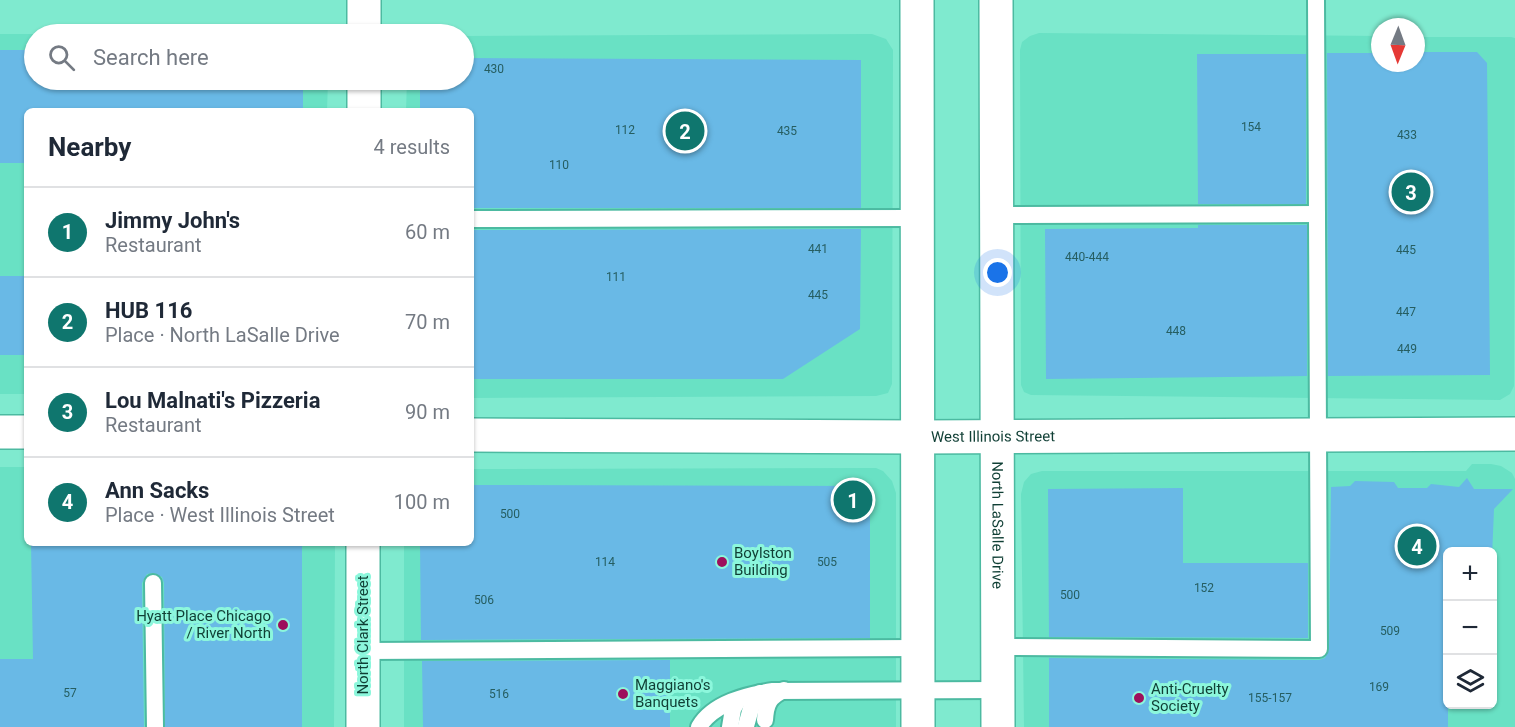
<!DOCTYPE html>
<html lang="en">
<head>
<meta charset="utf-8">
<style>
  body { margin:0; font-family:Roboto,sans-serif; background:#f6f6f7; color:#1f2937 }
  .controls { position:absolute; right:18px; bottom:18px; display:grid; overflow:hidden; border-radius:9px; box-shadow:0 2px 4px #0004 }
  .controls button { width:54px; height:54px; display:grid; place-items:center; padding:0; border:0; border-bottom:2px solid #e0e1e3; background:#fff; color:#1f2937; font:30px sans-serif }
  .compass { position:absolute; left:1371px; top:18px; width:54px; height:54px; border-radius:50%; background:#fff; box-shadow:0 2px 4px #0004; rotate:181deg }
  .you { position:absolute; left:998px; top:273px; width:21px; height:21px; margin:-15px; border:4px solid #fff; border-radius:50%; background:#1a73e8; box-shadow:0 0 0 9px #1a73e833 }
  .badge { display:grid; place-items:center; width:39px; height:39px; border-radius:50%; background:#0f766e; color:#fff; font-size:20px; font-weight:700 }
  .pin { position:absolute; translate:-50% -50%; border:3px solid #fff; box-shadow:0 2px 6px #0006 }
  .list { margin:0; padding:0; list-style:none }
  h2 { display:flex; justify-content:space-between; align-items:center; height:78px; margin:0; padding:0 24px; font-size:26px }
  h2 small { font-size:20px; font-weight:400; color:#747a83 }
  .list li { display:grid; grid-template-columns:39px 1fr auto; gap:18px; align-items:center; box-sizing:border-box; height:90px; padding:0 24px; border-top:2px solid #e0e1e3 }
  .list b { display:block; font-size:22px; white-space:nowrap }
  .list p { margin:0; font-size:20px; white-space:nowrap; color:#747a83 }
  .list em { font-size:20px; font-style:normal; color:#747a83 }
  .icon { flex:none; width:33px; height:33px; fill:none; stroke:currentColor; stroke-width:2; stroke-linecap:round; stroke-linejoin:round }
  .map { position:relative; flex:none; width:1515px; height:727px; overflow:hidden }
  .search { position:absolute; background:#fff; box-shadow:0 2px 4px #0004; left:24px; top:24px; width:450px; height:66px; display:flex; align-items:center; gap:15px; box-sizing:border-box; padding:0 21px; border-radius:33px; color:#747a83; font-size:22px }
  .panel { position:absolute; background:#fff; box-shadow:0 2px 4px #0004; left:24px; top:108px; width:450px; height:438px; border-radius:9px }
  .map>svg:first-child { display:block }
  .built { fill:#69e1c4; fill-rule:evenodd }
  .building { fill:#69b9e6 }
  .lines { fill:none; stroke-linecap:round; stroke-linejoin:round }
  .lane-casing { stroke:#4cbaa1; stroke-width:20 }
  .secondary-casing { stroke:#4cbaa1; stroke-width:36 }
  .lane { stroke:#fff; stroke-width:16 }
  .secondary { stroke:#fff; stroke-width:33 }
  .poi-dot { fill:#9d0f5c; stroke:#8cf7dc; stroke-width:2 }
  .labels { text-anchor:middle; stroke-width:6; stroke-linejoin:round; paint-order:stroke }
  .number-label { font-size:12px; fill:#265e61 }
  .street-label { font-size:15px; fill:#103f35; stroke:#8cf7dc }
  .poi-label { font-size:15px; fill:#103f35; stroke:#8cf7dc; text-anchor:start }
</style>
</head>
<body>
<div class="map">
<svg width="1515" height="727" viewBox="0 0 1515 727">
  <rect width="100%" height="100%" fill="#7feacf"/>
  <g class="built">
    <polygon points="1039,33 1380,36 1380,63 1416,63 1416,37 1511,37 1515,38 1514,386 1510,394 1500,400 1031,395 1024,392 1021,385 1020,50 1022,42 1030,36"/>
    <polygon points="0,34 314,34 34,34 34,80 328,80 327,111 27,111 27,394 0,394"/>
    <polygon points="872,34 886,39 893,50 892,384 888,393 876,396 471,398 471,111 406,111 407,80 464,80 464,36"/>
    <path d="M1472,464H1491L1501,466L1512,473L1515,479V727H1024L1021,494L1024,482L1031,474L1042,471H1466ZM1448,552H1492V704H1448Z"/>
    <polygon points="0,467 27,467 27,543 335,543 334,727 0,727"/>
    <polygon points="876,468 883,471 892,481 896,493 896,727 404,727 404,543 471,543 471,469"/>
  </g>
  <g class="building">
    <polygon points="0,50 34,50 34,80 303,80 303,111 27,111 27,163 0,163"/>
    <polygon points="1416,52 1477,52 1487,63 1490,375 1328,376 1327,53 1380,53 1380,63 1416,63"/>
    <polygon points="1197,54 1306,54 1306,204 1198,204"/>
    <polygon points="464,58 861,60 861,208 471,208 471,111 420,111 420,80 464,80"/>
    <polygon points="1198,225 1307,225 1307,376 1046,379 1045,229 1198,228"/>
    <polygon points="861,229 860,329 783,379 471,379 471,230"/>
    <rect x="0" y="276" width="27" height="79"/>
    <polygon points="1467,478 1474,489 1513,489 1494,509 1492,557 1492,552 1448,552 1448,727 1049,727 1049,658 1319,660 1325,658 1329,649 1331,487 1350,486 1355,481 1394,482 1398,488 1427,488 1431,484 1459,487"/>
    <polygon points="471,485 870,486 870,638 421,640 420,543 471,543"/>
    <polygon points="1183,488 1183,563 1308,563 1308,638 1049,637 1048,489"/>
    <polygon points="31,543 302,543 302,727 165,727 164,583 162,577 153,573 147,574 142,583 144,727 0,727 0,659 33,659"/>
    <polygon points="670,660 670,727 423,727 422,661"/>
  </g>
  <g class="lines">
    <defs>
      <g id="lane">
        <polyline points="996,215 1317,214"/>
        <polyline points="471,219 918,218"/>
        <polyline points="153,583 155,727"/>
        <polyline points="998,647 1319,649 1316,0"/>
        <polyline points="363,651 918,648"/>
        <path d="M765,720C766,704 769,697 784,690"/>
        <polyline points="746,726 753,701 760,693"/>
        <path d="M699,727C713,703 747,695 773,691L998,690"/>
        <polyline points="730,727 733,709 738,700"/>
      </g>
      <g id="secondary">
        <polyline points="917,0 918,727"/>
        <path id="s1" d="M996,0L998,727"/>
        <polyline points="364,34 364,0"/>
        <polyline points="364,111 364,80"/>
        <polyline points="0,432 27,432"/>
        <path id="s2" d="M471,435L918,437L1515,434"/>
        <polyline points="363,543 363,727"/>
      </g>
    </defs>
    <use href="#lane" class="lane-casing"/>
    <use href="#secondary" class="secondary-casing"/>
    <use href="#lane" class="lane"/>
    <use href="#secondary" class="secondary"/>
  </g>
  <g class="poi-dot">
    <circle cx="722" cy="562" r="6"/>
    <circle cx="283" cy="625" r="6"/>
    <circle cx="623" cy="694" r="6"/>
    <circle cx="1139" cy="698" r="6"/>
  </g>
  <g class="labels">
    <g class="number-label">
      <text x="494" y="73">430</text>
      <text x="1251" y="131">154</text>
      <text x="625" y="134">112</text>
      <text x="787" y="135">435</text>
      <text x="1407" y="139">433</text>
      <text x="559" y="169">110</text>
      <text x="818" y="253">441</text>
      <text x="1406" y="254">445</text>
      <text x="1087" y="261">440-444</text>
      <text x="616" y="281">111</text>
      <text x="818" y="299">445</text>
      <text x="1406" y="316">447</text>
      <text x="1176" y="335">448</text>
      <text x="1407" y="353">449</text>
      <text x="510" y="518">500</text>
      <text x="605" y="566">114</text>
      <text x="827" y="566">505</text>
      <text x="1204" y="592">152</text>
      <text x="1070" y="599">500</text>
      <text x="484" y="604">506</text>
      <text x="1390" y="635">509</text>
      <text x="1379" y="691">169</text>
      <text x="70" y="697">57</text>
      <text x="499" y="698">516</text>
      <text x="1270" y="702">155-157</text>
    </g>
    <g class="street-label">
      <text dy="5" stroke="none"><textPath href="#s2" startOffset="522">West Illinois Street</textPath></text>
      <text dy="5" stroke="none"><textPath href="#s1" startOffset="525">North LaSalle Drive</textPath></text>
      <text transform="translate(363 635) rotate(-90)" y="5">North Clark Street</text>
    </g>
    <g class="poi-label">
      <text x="734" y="558">Boylston<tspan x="734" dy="17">Building</tspan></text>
      <text x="271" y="621" text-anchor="end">Hyatt Place Chicago<tspan x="271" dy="17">/ River North</tspan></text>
      <text x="635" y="690">Maggiano's<tspan x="635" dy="17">Banquets</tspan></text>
      <text x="1151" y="694">Anti-Cruelty<tspan x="1151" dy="17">Society</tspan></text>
    </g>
  </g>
</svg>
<div class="controls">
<button>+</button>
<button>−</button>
<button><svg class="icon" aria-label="layers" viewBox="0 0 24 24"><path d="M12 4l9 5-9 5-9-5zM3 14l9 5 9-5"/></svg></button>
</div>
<svg class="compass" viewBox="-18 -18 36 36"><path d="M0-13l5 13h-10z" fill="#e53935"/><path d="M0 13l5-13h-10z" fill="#747a83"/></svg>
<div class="you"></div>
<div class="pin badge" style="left:853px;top:500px">1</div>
<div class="pin badge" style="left:685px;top:131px">2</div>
<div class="pin badge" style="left:1411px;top:192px">3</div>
<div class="pin badge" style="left:1417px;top:546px">4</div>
<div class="search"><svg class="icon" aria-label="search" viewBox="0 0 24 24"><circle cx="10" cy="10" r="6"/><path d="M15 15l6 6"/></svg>Search here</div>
<section class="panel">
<h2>Nearby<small>4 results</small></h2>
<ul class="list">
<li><span class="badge">1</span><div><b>Jimmy John's</b><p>Restaurant</p></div><em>60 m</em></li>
<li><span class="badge">2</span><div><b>HUB 116</b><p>Place · North LaSalle Drive</p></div><em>70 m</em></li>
<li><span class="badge">3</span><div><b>Lou Malnati's Pizzeria</b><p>Restaurant</p></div><em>90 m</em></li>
<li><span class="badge">4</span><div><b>Ann Sacks</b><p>Place · West Illinois Street</p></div><em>100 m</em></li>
</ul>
</section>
</div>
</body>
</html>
